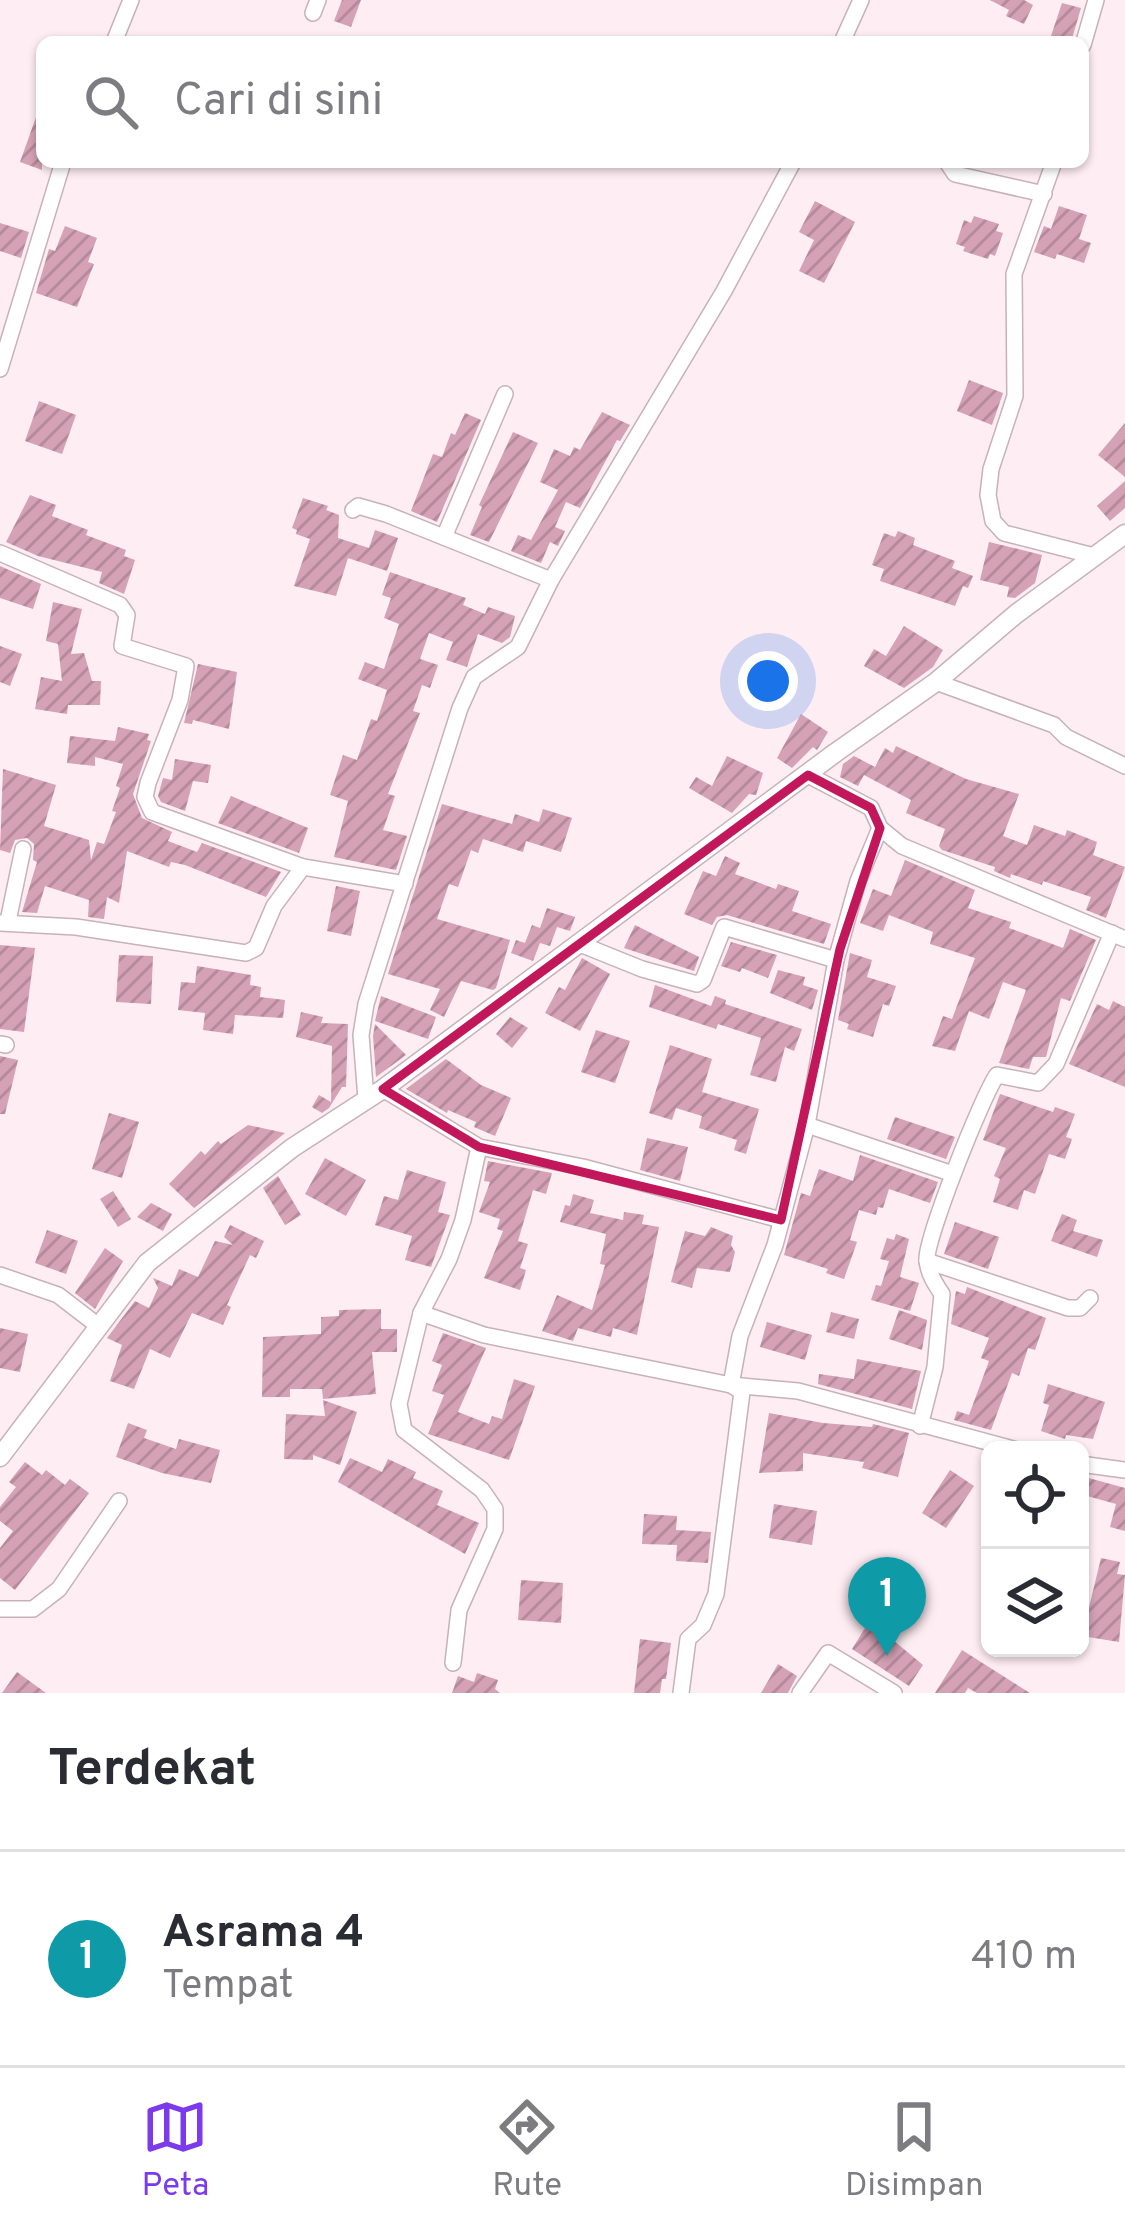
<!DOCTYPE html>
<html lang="id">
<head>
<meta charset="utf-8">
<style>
  body { margin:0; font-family:Overpass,sans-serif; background:#f2f2f3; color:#2b2b33 }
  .controls { position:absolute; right:36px; bottom:36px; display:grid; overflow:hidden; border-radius:18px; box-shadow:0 3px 9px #0004 }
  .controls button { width:108px; height:108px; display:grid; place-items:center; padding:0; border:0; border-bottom:3px solid #e1e1e2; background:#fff; color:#2b2b33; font:60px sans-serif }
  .you { position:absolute; left:768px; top:681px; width:42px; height:42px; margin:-30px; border:9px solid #fff; border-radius:50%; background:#1a73e8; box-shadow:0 0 0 18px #1a73e833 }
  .badge { display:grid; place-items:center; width:78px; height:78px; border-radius:50%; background:#7c3aed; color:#fff; font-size:39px; font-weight:700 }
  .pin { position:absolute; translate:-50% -99px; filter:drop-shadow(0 3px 6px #0008) }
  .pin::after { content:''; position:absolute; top:63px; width:42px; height:36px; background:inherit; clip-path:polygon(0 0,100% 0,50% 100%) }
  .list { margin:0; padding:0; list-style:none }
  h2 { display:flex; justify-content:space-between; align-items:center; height:156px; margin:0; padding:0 48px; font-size:51px }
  h2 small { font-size:39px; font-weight:400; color:#7c7c81 }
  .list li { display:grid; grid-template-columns:78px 1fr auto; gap:36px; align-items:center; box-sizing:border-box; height:216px; padding:0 48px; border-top:3px solid #e1e1e2 }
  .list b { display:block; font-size:45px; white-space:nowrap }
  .list p { margin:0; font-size:39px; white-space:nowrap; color:#7c7c81 }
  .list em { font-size:39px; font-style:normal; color:#7c7c81 }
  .icon { flex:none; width:66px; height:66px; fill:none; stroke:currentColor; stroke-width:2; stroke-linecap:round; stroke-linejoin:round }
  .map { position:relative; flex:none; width:1125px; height:1693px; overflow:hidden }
  .search { position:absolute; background:#fff; box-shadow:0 3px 9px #0004; left:36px; right:36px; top:36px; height:132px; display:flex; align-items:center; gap:30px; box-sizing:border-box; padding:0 42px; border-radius:18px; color:#7c7c81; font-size:45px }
  .sheet { height:372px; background:#fff }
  nav { display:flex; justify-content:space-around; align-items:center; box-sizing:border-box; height:168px; border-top:3px solid #e1e1e2; background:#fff; font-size:33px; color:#7c7c81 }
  nav a { display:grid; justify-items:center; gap:6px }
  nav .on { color:#7c3aed }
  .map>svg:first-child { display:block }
  .building { fill:url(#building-hatch) }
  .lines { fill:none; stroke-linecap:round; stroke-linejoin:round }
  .minor-casing { stroke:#c7b2b9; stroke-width:18 }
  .tertiary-casing { stroke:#c7b2b9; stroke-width:21 }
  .minor { stroke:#fff; stroke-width:15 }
  .tertiary { stroke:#fff; stroke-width:18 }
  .marked { fill:none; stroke:#c2185b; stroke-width:9; stroke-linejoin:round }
</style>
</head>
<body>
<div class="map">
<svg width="1125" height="1693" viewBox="0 0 1125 1693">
  <defs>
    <pattern id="building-hatch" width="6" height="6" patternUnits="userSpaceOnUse" patternTransform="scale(3)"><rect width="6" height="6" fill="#d4a2b4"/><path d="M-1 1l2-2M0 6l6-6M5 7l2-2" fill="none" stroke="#b58a9a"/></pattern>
  </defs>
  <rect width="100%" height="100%" fill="#feedf3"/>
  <g class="building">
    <polygon points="342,0 361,0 351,27 334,21"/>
    <polygon points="990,0 1024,0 1033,5 1024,24 1006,16 1009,10"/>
    <polygon points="1062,3 1081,8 1071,42 1049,42"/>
    <polygon points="40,106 42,107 42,170 20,162"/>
    <polygon points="815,201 855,222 824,283 799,271 814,240 799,232"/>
    <polygon points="1059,206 1087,215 1079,239 1091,243 1084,263 1057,254 1055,259 1034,252 1044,226 1051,229"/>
    <polygon points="974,216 999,224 996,231 1003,233 995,256 990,254 988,259 963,251 965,247 956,244 964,220 971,223"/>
    <polygon points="0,223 29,232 21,258 0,251"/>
    <polygon points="65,226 97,238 88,262 94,264 77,307 36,293 49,249 55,251"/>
    <polygon points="969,380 1003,393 992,425 957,411"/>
    <polygon points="39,401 76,415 62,454 25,441"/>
    <polygon points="602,412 630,425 620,441 617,440 580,508 566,502 555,527 565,531 558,546 550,542 541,563 511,551 518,535 531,540 558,490 540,482 554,449 570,456 574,447 580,450"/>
    <polygon points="465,413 481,420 437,522 411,511 433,454 442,457 451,433 455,435"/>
    <polygon points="1125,423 1125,477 1098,455"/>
    <polygon points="513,432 538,443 489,542 470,535 482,507 479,505"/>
    <polygon points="1125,481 1125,508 1110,521 1097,506"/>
    <polygon points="30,495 56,505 52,516 88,530 86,535 126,550 124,556 135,560 124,594 99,583 102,572 38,556 6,542"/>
    <polygon points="303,498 328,506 326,510 339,515 338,538 369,548 375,530 398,538 387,571 348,558 336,596 294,586 310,539 296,534 297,530 292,528"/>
    <polygon points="898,531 915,538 913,545 955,561 952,568 973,576 968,588 963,586 955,606 880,581 884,569 872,565 884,533 895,537"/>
    <polygon points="989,542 1042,555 1035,583 1015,598 1007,597 1009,587 980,580"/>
    <polygon points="0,566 41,584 33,609 0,598"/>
    <polygon points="390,572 466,598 463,605 485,614 488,607 515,616 510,637 502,643 478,634 467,667 446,660 453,642 429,633 420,659 438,665 430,688 422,685 413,711 420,713 388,794 395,796 383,830 407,836 396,870 334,857 348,801 330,795 343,755 357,760 371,719 377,721 387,690 358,679 365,662 384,669 399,624 384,618 391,598 382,595"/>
    <polygon points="53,602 82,609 71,654 84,653 92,681 101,681 100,705 68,705 67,714 35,709 41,677 62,681 58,644 46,641"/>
    <polygon points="904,626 943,650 933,667 904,688 864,666 874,649 886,656"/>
    <polygon points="0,646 22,654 10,686 0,682"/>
    <polygon points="198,664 237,672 229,729 193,720 192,724 184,723"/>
    <polygon points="801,714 828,732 817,750 813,747 792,768 777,758"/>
    <polygon points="118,727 149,734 147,740 151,741 133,794 142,818 172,832 168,841 197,852 202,843 281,872 266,897 185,865 171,862 169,867 127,851 119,903 107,897 104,919 88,917 89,900 45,886 37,913 22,912 37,862 33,860 34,844 27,838 15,840 10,853 0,850 3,769 56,785 44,826 89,840 91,860 97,842 104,844 116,812 112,811 120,788 116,786 123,764 95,757 95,766 67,763 70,736 115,741"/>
    <polygon points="896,746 966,779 1019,794 1003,836 1027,845 1034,825 1065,836 1067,830 1097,842 1093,855 1125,867 1106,918 1086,910 1091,897 1043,881 1042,885 1011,874 1010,878 994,871 995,867 942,850 939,846 945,829 906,813 911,800 864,775 858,786 840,777 843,764 854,756 875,767 885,748 893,753"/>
    <polygon points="727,756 763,773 756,795 749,794 732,813 689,788 696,777 712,786"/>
    <polygon points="175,759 211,765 208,783 193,781 185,811 161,802 158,796 163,778 172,780"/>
    <polygon points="231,796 308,828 299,853 218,823"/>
    <polygon points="442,804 512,824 515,814 539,822 543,809 572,818 561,852 526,841 523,852 483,839 478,853 471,850 458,887 449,884 437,919 510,940 496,988 493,990 461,981 444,1017 430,1010 440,989 388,974"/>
    <polygon points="725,856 740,863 735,874 776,889 778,884 799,891 792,911 831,924 824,944 727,915 717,917 712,925 684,914 703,871 716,876"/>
    <polygon points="905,860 975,890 968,908 1011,922 1009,928 1063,948 1070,929 1096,940 1070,1001 1061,998 1046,1057 1033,1057 1029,1069 999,1063 1026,990 1003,982 989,1019 969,1011 955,1051 932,1046 943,1016 952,1019 975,958 930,944 933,932 889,915 883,931 860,923 873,889 891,896"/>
    <polygon points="336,886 360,891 351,936 327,931"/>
    <polygon points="547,908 575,917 570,931 557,927 550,946 540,943 533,961 511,953 516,940 525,943 532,925 540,928"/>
    <polygon points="635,925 699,957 694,971 624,948"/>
    <polygon points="731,942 777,955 768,978 742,968 740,972 721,966"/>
    <polygon points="0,945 35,948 24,1032 0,1029"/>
    <polygon points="850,953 872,960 867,977 896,986 889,1006 883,1004 873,1037 847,1029 849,1024 838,1020"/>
    <polygon points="119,955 153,956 151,1004 116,1002"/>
    <polygon points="582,958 610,974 580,1031 545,1013 559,987 565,990"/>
    <polygon points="197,966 251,975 250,985 261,987 260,997 285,1000 283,1018 235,1015 233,1034 203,1030 205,1013 178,1010 181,982 195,983"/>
    <polygon points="778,970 805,977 803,985 818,990 812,1010 770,993"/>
    <polygon points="655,985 711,1006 715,996 726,1000 725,1004 802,1029 794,1051 785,1047 776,1082 750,1075 761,1038 718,1024 716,1029 649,1007"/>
    <polygon points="381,996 436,1017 428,1039 375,1021"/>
    <polygon points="1113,1001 1125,1007 1125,1087 1069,1064 1097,1004 1109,1010"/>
    <polygon points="301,1012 323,1017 321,1023 348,1024 346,1087 342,1087 329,1108 322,1113 312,1107 319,1095 331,1102 332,1046 296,1037"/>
    <polygon points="510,1017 528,1028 512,1048 496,1034"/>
    <polygon points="375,1024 406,1055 376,1077 373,1036"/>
    <polygon points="596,1030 630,1041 615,1083 581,1072"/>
    <polygon points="670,1045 712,1059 702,1092 759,1109 746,1154 734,1150 737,1140 699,1128 702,1116 676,1108 672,1120 649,1113"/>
    <polygon points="0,1056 18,1060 5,1114 0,1114"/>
    <polygon points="446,1059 481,1085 511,1098 495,1136 474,1127 476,1122 448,1110 447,1113 406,1089"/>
    <polygon points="1000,1094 1053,1112 1055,1107 1075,1114 1066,1137 1072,1139 1065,1159 1049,1154 1035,1194 1024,1190 1018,1210 993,1202 1000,1179 994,1176 1006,1148 983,1140"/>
    <polygon points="109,1113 139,1122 122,1178 92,1169"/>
    <polygon points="895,1117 955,1137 946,1159 887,1139"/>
    <polygon points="248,1125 285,1133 194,1208 169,1184 201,1151 205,1155 218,1141 221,1144"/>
    <polygon points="647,1138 688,1147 680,1181 640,1170"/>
    <polygon points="860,1155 938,1182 930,1203 889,1189 883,1208 878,1207 876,1215 859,1210 850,1240 857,1242 844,1279 826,1273 828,1269 784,1255 801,1193 810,1196 819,1169 853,1181"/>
    <polygon points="325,1158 366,1180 346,1216 305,1194"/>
    <polygon points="488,1161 552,1173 546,1194 533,1190 518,1241 528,1244 520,1268 526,1270 520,1290 484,1278 503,1231 497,1229 500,1219 479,1212 490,1182 484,1181"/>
    <polygon points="407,1170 446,1182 438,1212 450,1215 431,1267 405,1260 412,1236 375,1225 384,1196 398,1200"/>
    <polygon points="278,1176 301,1215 285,1225 263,1188"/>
    <polygon points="113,1191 131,1219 118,1227 100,1199"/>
    <polygon points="573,1194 594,1200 590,1213 623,1220 624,1212 644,1215 642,1224 659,1227 637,1335 613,1328 611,1337 578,1328 573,1341 542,1331 557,1295 592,1310 605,1265 600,1264 606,1234 560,1222 565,1205 570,1206"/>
    <polygon points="151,1203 172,1214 163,1231 137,1217"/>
    <polygon points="1062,1214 1077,1220 1073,1231 1103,1240 1097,1257 1051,1241"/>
    <polygon points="955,1222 999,1237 988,1269 944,1254"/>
    <polygon points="230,1225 264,1241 256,1258 250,1255 227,1305 231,1307 223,1325 192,1313 170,1358 150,1349 134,1389 110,1381 122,1345 107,1338 135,1301 149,1308 158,1288 153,1278 172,1286 179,1269 198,1277 215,1241 233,1245 224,1237"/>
    <polygon points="711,1227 733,1236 731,1245 735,1252 730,1272 697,1268 692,1288 671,1282 685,1231 705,1236"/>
    <polygon points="47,1230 78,1241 66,1274 35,1263"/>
    <polygon points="896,1234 909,1239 900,1277 919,1283 910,1311 871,1300 876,1285 881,1286 889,1261 880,1259 887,1238 894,1240"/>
    <polygon points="105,1248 123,1261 95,1309 75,1293"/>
    <polygon points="967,1287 1046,1318 1035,1350 1028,1348 1019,1376 1012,1373 991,1430 954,1420 957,1411 969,1415 989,1361 981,1358 989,1338 951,1324 956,1291 965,1294"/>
    <polygon points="381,1309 381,1329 397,1329 397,1352 372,1352 376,1394 323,1399 322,1389 290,1389 290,1397 262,1397 263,1337 321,1334 321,1317 339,1316 339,1310"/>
    <polygon points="899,1310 927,1320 922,1350 889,1339"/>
    <polygon points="831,1312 859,1319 854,1339 826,1332"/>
    <polygon points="767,1322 812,1335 805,1360 760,1347"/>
    <polygon points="0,1328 28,1334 20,1372 0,1368"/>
    <polygon points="443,1333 486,1348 458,1412 489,1424 492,1416 502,1419 514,1379 535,1386 509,1460 428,1434 444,1395 432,1391 442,1365 432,1361"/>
    <polygon points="857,1359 921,1371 912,1409 818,1384 819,1374 854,1379"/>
    <polygon points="1048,1384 1105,1402 1093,1439 1066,1435 1065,1439 1041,1431 1049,1405 1043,1403"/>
    <polygon points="323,1400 357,1412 340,1465 313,1455 313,1460 284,1459 286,1414 325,1416"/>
    <polygon points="769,1413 823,1423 872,1427 873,1424 909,1433 898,1477 862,1468 864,1462 803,1453 803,1471 759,1473"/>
    <polygon points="128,1423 147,1430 144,1438 176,1449 179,1439 220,1450 211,1483 162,1473 116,1457"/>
    <polygon points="350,1458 382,1472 388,1459 416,1472 413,1478 443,1491 437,1505 479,1523 465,1554 338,1482"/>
    <polygon points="25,1462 42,1475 46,1470 65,1485 70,1479 89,1493 15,1590 0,1578 0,1548 13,1531 0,1521 0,1507 16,1487 9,1482"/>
    <polygon points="950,1470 974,1486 946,1528 922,1513"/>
    <polygon points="1085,1477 1125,1488 1125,1531 1110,1527 1116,1504 1080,1494"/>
    <polygon points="774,1504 817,1511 812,1545 769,1538"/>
    <polygon points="644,1514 677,1516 676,1530 711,1532 708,1563 676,1561 677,1545 642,1544"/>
    <polygon points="1101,1558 1120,1562 1117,1574 1125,1575 1119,1642 1082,1636"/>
    <polygon points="521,1580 563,1583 561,1623 518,1620"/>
    <polygon points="865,1628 893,1640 923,1665 909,1686 852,1649"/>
    <polygon points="640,1639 671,1643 666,1679 662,1679 660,1693 634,1693"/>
    <polygon points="962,1650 1030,1693 977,1693 968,1688 965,1693 935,1693"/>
    <polygon points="778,1664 797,1676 788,1693 761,1693"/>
    <polygon points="17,1672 46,1693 2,1693"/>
    <polygon points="477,1673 498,1680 495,1689 500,1693 452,1693 458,1676 474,1682"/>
  </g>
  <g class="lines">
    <defs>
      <g id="minor">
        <polyline points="313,13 318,0"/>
        <polyline points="114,42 131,0"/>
        <polyline points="842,42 861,0"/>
        <polyline points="1083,45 1096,0"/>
        <polyline points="947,162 955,174 1044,194"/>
        <polyline points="1054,162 1014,274 1015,396 991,469 988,495 993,521 1004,533 1094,556"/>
        <polyline points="0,369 63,162"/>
        <polyline points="353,510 358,506 386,514 551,580"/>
        <polyline points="444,537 505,394"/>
        <polyline points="0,553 120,605 127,615 122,646 186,666 180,700 148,783 145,797 152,812 303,867 405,884"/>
        <polyline points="936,682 1054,725 1066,737 1125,766"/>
        <polyline points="808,775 871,808 880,828 902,846 1125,939"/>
        <polyline points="8,921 23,849"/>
        <polyline points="0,923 76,927 246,953 256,948 274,906 303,867"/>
        <polyline points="580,944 642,969 697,984 703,980 724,927 836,960"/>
        <polyline points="0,1044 6,1045"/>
        <polyline points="383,1089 479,1147 583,1167 781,1220"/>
        <polyline points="366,1099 361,1035 366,1004 460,708 474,677 518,647 551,580 724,291 793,162"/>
        <polyline points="807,1125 953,1174"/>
        <polyline points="927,1261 1068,1308 1080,1308 1090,1298"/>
        <polyline points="0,1275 58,1295 97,1325"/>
        <polyline points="421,1313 484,1335 731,1385 798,1391 1017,1450"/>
        <path d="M920,1426L935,1367L942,1294C935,1284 928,1273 927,1260C925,1240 983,1094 997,1075L1038,1083L1056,1064L1112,933"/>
        <polyline points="1080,1464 1125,1470"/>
        <polyline points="0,1609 33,1609 59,1589 119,1501"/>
        <polyline points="453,1663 459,1610 495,1529 495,1509 482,1490 404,1430 399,1404 421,1313 449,1259 463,1220 479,1147"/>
        <polyline points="681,1693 688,1639 703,1625 716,1594 742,1392 731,1385 740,1336 775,1245 807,1125 836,960 858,881 880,828"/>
        <polyline points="800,1693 828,1653 894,1693"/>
      </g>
      <polyline id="tertiary" points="0,1457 147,1263 292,1148 383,1089 835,753 936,682 1016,614 1125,534"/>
    </defs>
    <use href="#minor" class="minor-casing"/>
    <use href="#tertiary" class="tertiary-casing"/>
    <use href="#minor" class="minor"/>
    <use href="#tertiary" class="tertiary"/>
  </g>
  <path class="marked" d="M808,775L871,808L880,828L840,949L781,1220L479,1147L383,1089Z"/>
</svg>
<div class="controls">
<button><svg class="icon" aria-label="locate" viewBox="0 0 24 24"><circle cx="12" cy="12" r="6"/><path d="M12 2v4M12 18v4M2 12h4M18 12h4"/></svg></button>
<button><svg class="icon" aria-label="layers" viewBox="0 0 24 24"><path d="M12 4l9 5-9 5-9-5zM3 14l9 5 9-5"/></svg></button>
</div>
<div class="you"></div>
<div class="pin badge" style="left:887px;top:1656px;background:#0f9aa8">1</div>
<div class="search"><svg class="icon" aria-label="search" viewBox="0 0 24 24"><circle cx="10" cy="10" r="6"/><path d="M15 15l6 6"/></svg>Cari di sini</div>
</div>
<section class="sheet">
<h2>Terdekat<small></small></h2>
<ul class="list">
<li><span class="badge" style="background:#0f9aa8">1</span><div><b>Asrama 4</b><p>Tempat</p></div><em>410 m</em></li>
</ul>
</section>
<nav>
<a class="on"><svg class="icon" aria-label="map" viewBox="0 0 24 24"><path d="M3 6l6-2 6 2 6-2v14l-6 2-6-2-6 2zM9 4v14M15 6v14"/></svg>Peta</a>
<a><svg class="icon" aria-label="directions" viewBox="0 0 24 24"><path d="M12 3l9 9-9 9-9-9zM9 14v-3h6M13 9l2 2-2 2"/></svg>Rute</a>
<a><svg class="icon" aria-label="saved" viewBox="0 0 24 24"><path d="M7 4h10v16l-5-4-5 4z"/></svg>Disimpan</a>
</nav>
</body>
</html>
